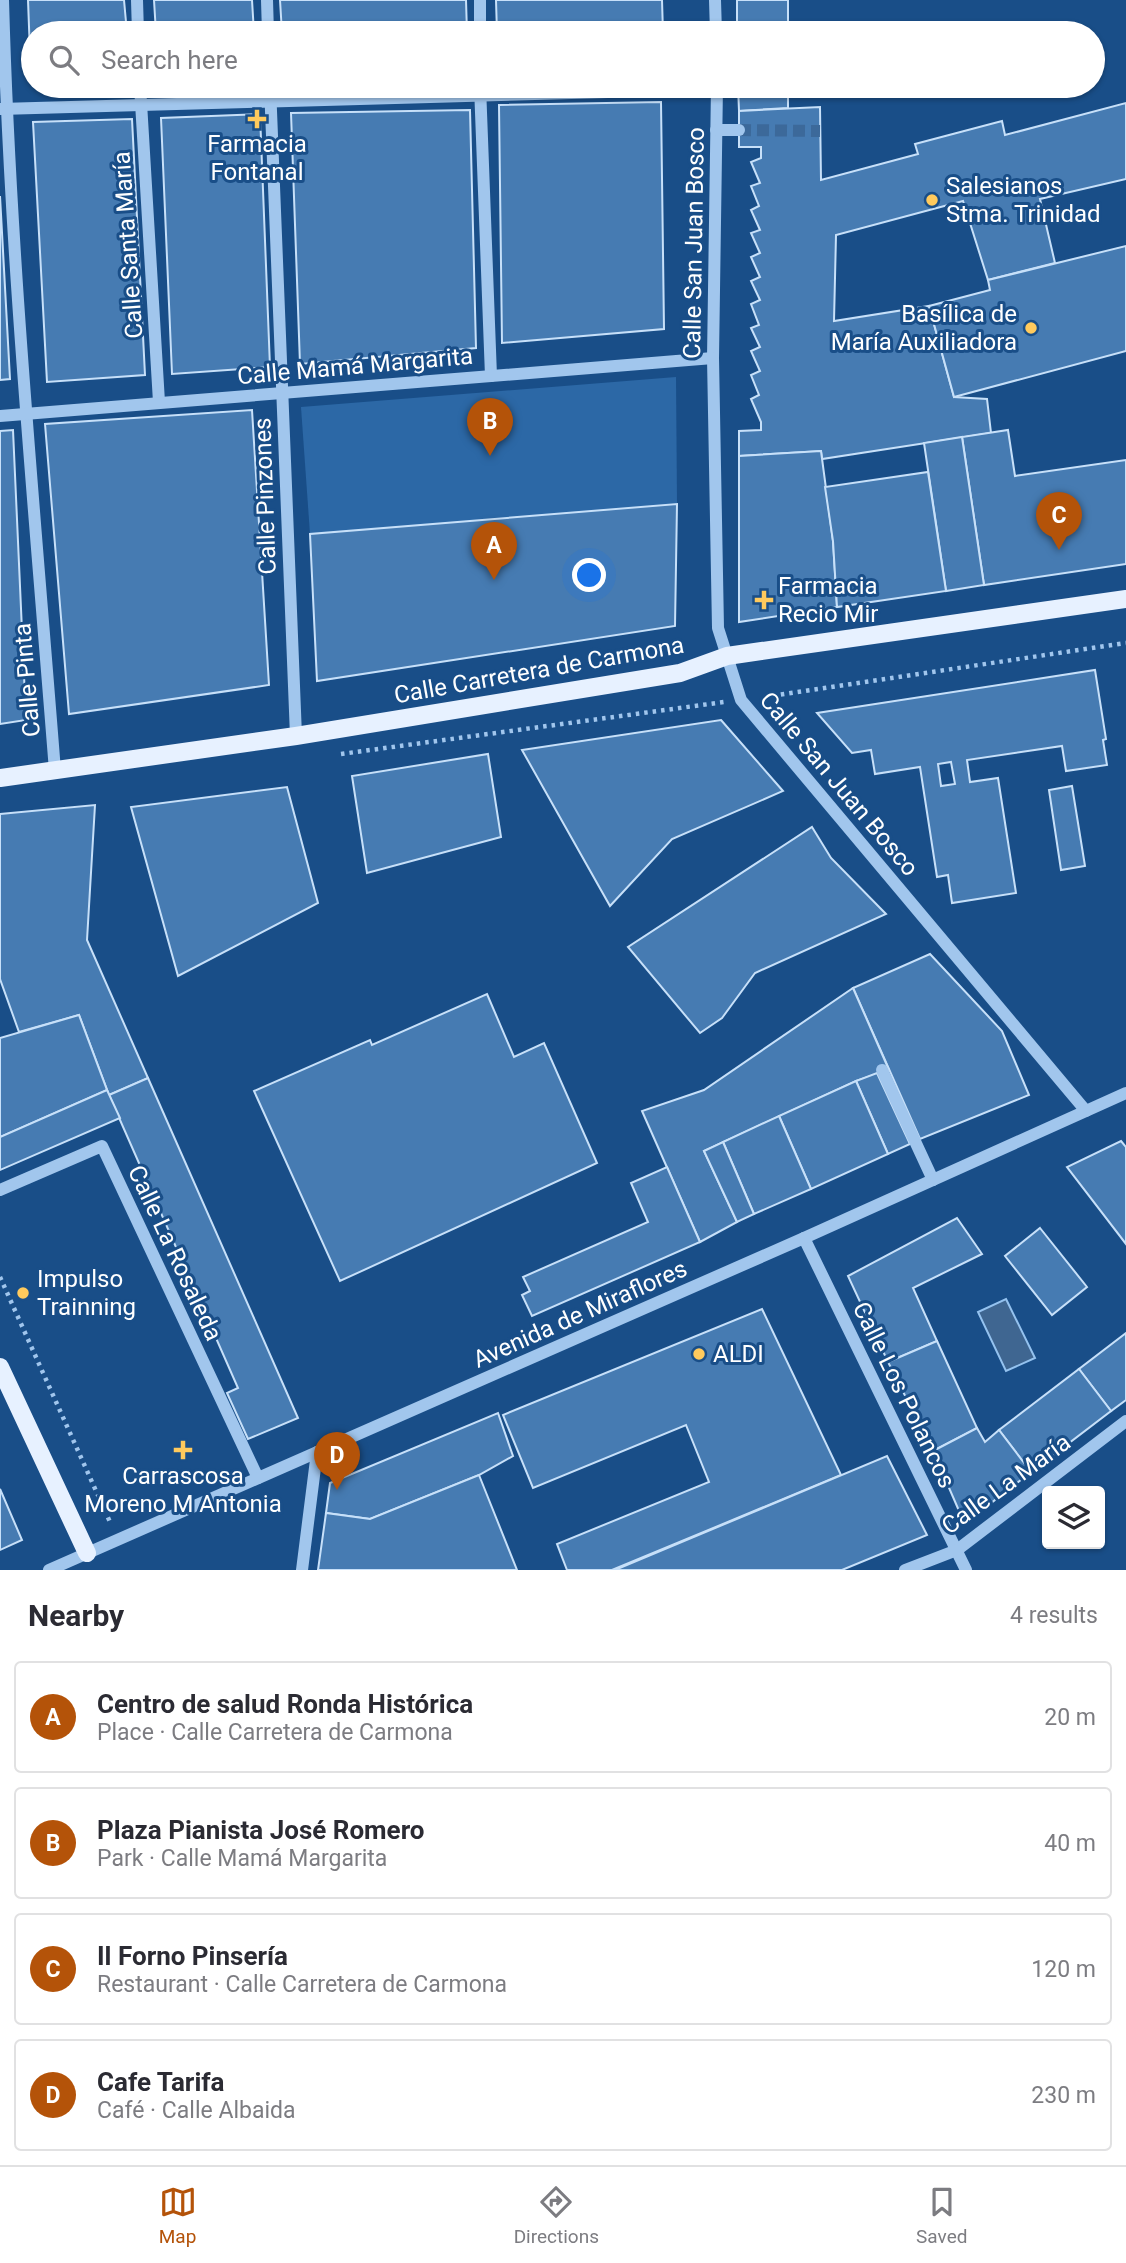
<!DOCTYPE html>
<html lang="en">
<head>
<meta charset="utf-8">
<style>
  body { margin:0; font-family:Roboto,sans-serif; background:#f2f2f3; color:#2b2b33 }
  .controls { position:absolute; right:21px; bottom:21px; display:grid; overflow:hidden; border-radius:7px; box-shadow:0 2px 5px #0004 }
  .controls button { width:63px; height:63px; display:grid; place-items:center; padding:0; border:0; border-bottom:2px solid #e1e1e2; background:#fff; color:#2b2b33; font:35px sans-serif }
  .you { position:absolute; left:590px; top:576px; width:24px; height:24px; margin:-18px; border:5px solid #fff; border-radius:50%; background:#1a73e8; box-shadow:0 0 0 10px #1a73e833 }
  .badge { display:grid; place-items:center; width:46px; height:46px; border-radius:50%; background:#b45309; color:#fff; font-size:23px; font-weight:700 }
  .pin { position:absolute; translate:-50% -58px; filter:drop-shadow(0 2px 4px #0008) }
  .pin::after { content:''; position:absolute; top:37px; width:24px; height:21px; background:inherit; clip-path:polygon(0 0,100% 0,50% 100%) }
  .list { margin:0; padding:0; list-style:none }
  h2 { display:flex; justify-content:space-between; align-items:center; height:91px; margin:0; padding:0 28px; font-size:30px }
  h2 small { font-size:23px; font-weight:400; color:#7c7c81 }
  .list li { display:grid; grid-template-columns:46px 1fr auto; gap:21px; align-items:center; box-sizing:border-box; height:112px; margin:0 14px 14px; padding:0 14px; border:2px solid #e1e1e2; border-radius:7px }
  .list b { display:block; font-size:26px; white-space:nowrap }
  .list p { margin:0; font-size:23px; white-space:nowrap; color:#7c7c81 }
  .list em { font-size:23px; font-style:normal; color:#7c7c81 }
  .icon { flex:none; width:38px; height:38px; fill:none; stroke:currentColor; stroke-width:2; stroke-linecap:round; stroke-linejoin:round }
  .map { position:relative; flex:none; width:1126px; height:1570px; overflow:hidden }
  .search { position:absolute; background:#fff; box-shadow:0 2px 5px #0004; left:21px; right:21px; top:21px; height:77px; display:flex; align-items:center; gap:18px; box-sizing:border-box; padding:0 24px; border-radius:38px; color:#7c7c81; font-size:26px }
  .sheet { height:595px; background:#fff }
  nav { display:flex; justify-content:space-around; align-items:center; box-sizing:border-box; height:98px; border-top:2px solid #e1e1e2; background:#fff; font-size:19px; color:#7c7c81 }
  nav a { display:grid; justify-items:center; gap:4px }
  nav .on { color:#b45309 }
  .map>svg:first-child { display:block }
  .green { fill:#2c68a6 }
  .water { fill:#3f6691; stroke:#94c2ef; stroke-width:2 }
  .building { fill:#467bb2; stroke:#c7e0f9; stroke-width:2; fill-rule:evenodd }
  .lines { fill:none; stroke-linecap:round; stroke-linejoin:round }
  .minor-tunnel { stroke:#3c699a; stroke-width:12; stroke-dasharray:12 6; stroke-linecap:butt }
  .path { stroke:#a1c6ed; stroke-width:4.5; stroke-dasharray:3.5 5; stroke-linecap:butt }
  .minor { stroke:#a1c6ed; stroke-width:12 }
  .major { stroke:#e7f1ff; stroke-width:18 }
  .poi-dot { fill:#ffca5d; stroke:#194e88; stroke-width:2.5 }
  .labels { text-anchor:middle; stroke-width:6; stroke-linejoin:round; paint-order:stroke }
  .poi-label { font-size:24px; fill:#fff; stroke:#194e88; text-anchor:start }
  .street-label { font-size:24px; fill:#fff; stroke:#194e88 }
</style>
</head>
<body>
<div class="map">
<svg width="1126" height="1570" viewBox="0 0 1126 1570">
  <rect width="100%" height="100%" fill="#194e88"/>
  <polygon class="green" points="676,377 677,504 310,534 301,407"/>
  <polygon class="water" points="1006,1299 1035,1358 1006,1371 978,1312"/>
  <g class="building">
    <polygon points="28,0 124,0 127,33 33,33 33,80 31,80"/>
    <polygon points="154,0 252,0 254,33 156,33"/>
    <polygon points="280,0 466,0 467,33 282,33"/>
    <polygon points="496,0 662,0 663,33 497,33"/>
    <rect x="737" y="0" width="51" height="33"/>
    <polygon points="738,86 788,86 788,108 739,111"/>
    <polygon points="661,102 664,329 502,343 499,105"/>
    <polygon points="1126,103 1126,179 1040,199 1055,263 988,280 963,201 836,235 834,321 929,306 954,397 987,399 991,433 822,459 821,451 739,456 739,431 761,430 761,422 751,399 759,395 751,375 760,371 751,351 760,347 751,328 759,325 751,304 760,300 751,281 760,277 751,257 760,253 751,233 760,230 751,210 759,206 751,186 760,183 751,162 761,158 761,147 739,147 739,111 820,107 821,180 918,154 915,144 1002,121 1005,135"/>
    <polygon points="470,110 476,348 300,364 291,113"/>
    <polygon points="260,114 270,367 172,374 161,118"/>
    <polygon points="132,119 145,375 47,382 33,122"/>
    <polygon points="0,196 10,379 0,380"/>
    <polygon points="1126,246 1126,351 954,397 929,306 990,290 988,280"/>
    <polygon points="252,410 269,685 69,714 45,424"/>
    <polygon points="13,430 26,720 0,724 0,431"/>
    <polygon points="1008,430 1015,476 1126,460 1126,564 984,585 962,437"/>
    <polygon points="962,437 984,585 946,591 924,443"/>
    <polygon points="821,451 833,541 837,607 739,622 739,456"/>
    <polygon points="928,472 946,591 837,607 833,541 825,487"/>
    <polygon points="677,504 675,626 317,681 310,534"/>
    <path d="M1095,670L1106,739L1103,740L1107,765L1066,771L1062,746L967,760L970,782L998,778L1016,893L952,903L948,875L937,877L920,767L875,774L871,750L852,753L817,713ZM951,762L955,784L941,786L938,764Z"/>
    <polygon points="721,720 783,791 672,839 610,906 522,750"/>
    <polygon points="488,754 501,837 367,873 352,776"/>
    <polygon points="1072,786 1085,866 1061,870 1049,790"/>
    <polygon points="287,787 318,903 178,976 131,807"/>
    <polygon points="95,805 87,940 148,1078 109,1095 79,1015 19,1032 0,979 0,814"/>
    <polygon points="812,827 831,858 886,914 755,973 722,1018 700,1033 628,947"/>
    <polygon points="930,954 1002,1031 1029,1095 920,1139 853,988"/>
    <polygon points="853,988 889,1070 856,1081 704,1151 737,1222 700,1242 642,1111 704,1090"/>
    <polygon points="487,994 514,1057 544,1043 597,1163 340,1281 254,1091 370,1040 372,1045"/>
    <polygon points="79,1015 107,1090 0,1137 0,1038"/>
    <polygon points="877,1073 910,1144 888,1154 856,1081"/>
    <polygon points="148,1078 298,1418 248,1439 227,1393 238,1388 109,1095"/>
    <polygon points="856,1081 888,1154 811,1189 779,1116"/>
    <polygon points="107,1090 120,1118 0,1170 0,1137"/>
    <polygon points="779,1116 811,1189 754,1214 723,1142"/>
    <polygon points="1121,1141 1126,1147 1126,1244 1067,1167"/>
    <polygon points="723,1142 754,1214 737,1222 704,1151"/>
    <polygon points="667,1167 700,1242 532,1316 522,1295 530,1291 523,1277 648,1222 631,1183"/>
    <polygon points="957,1218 982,1254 913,1288 937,1341 888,1362 848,1276"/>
    <polygon points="1040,1228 1087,1287 1052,1315 1005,1256"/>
    <polygon points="762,1309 841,1475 612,1570 567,1570 557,1544 709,1482 686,1425 533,1488 503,1415"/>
    <polygon points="1126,1333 1126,1400 1111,1411 1079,1369"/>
    <polygon points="937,1341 977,1428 933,1451 888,1362"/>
    <polygon points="1079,1369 1111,1411 1031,1472 999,1430"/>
    <polygon points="498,1413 513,1456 479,1475 370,1519 326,1513 330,1483"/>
    <polygon points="977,1428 985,1442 999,1430 1031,1472 968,1521 963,1520 933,1451"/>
    <polygon points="887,1456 927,1535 842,1570 615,1570"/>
    <polygon points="479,1475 517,1570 318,1570 326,1513 370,1519"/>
    <polygon points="0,1489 22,1540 0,1550"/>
  </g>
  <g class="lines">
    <polyline class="minor-tunnel" points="739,130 820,131"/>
    <g class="path">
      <polyline points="764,697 1126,643"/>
      <polyline points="341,754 724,702"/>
      <polyline points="0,1277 110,1522"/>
    </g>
    <g class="minor">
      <path d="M3,0C10,257 35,514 55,771"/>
      <polyline points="137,0 138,33"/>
      <polyline points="267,0 268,33"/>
      <polyline points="480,0 480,33"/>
      <polyline points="715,0 716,33"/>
      <polyline points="140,86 159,402"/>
      <polyline points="270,86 296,736"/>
      <polyline points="480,86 491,376"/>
      <polyline points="717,86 713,358 718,628 741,700 1086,1111"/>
      <polyline points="0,109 717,89"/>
      <polyline points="716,130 739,130"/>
      <polyline points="0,416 713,358"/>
      <polyline points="882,1070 933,1180"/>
      <polyline points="0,1190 102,1146 258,1478"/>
      <polyline points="804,1238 966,1570"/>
      <polyline points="49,1570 804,1238 1126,1093"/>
      <polyline points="302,1570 317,1452"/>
      <polyline points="905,1570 957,1550 1126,1421"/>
    </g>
    <g class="major">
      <polyline points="0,778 296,736 680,673 727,656 1126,599"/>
      <polyline points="0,1367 87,1553"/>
    </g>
  </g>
  <g class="poi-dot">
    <path d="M253.5 108.5h7v7h7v7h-7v7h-7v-7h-7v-7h7z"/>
    <circle cx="932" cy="200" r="7"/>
    <circle cx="1031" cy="328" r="7"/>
    <path d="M760.5 589.5h7v7h7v7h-7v7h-7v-7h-7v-7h7z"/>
    <circle cx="23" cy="1293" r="7"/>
    <circle cx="699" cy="1354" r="7"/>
    <path d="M179.5 1439.5h7v7h7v7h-7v7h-7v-7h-7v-7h7z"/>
  </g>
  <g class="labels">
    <g class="poi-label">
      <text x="257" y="152" text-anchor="middle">Farmacia<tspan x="257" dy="28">Fontanal</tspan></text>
      <text x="946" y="194">Salesianos<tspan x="946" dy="28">Stma. Trinidad</tspan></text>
      <text x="1017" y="322" text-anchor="end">Basílica de<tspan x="1017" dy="28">María Auxiliadora</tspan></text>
      <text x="778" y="594">Farmacia<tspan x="778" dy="28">Recio Mir</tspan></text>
      <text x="37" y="1287">Impulso<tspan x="37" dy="28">Trainning</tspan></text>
      <text x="713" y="1362">ALDI</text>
      <text x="183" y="1484" text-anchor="middle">Carrascosa<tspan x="183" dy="28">Moreno M Antonia</tspan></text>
    </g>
    <g class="street-label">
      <text transform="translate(694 243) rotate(-89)" y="8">Calle San Juan Bosco</text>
      <text transform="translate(128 245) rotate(-94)" y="8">Calle Santa María</text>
      <text transform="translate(355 366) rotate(-5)" y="8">Calle Mamá Margarita</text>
      <text transform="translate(265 496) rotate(-92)" y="8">Calle Pinzones</text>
      <text transform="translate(539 670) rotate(-10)" y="8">Calle Carretera de Carmona</text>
      <text transform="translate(27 680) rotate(-95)" y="8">Calle Pinta</text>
      <text transform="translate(839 784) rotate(50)" y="8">Calle San Juan Bosco</text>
      <text transform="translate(175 1253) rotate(65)" y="8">Calle La Rosaleda</text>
      <text transform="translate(580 1314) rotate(-24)" y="8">Avenida de Miraflores</text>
      <text transform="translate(904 1395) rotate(64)" y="8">Calle Los Polancos</text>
      <text transform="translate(1006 1484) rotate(-36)" y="8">Calle La María</text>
    </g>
  </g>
</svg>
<div class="controls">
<button><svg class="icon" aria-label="layers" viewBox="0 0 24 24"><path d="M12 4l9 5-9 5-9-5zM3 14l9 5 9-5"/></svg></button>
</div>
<div class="you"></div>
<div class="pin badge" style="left:494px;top:580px">A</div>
<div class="pin badge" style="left:490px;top:456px">B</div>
<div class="pin badge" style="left:1059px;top:550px">C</div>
<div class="pin badge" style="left:337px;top:1490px">D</div>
<div class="search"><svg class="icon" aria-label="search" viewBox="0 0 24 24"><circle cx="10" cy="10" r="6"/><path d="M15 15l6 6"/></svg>Search here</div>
</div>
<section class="sheet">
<h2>Nearby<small>4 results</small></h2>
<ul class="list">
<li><span class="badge">A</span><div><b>Centro de salud Ronda Histórica</b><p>Place · Calle Carretera de Carmona</p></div><em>20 m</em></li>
<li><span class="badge">B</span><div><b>Plaza Pianista José Romero</b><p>Park · Calle Mamá Margarita</p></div><em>40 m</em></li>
<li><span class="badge">C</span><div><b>Il Forno Pinsería</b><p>Restaurant · Calle Carretera de Carmona</p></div><em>120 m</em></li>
<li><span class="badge">D</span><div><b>Cafe Tarifa</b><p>Café · Calle Albaida</p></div><em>230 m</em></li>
</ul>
</section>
<nav>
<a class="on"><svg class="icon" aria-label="map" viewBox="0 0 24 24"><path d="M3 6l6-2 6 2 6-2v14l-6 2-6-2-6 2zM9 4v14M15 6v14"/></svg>Map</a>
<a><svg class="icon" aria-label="directions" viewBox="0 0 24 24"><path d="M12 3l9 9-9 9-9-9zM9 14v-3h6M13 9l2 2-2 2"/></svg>Directions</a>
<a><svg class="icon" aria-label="saved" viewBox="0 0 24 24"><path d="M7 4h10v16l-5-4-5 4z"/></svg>Saved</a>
</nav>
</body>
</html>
